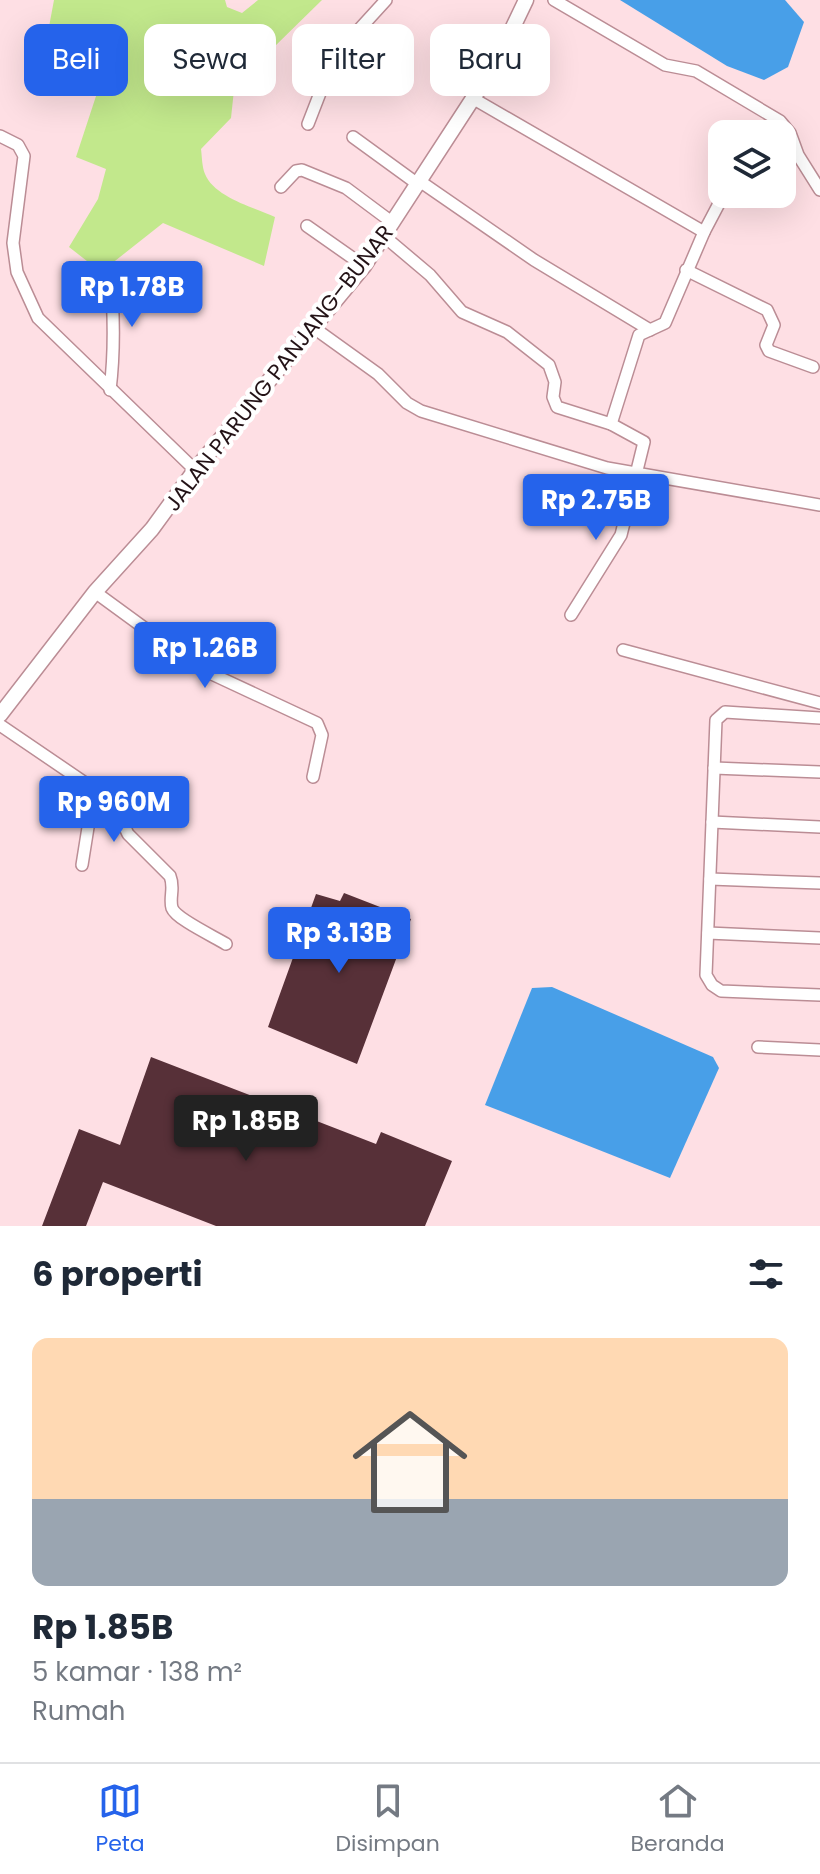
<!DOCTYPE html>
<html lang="id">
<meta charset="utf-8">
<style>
body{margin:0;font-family:Poppins,sans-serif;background:#f2f2f3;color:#1f2937;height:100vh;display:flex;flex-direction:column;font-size:30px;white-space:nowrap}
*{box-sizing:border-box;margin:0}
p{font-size:26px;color:#747a83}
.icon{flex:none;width:44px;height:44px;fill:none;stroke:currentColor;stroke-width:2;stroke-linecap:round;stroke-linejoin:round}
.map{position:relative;height:1226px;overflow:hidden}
.sheet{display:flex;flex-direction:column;background:#fff;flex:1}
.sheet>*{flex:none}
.banner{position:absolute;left:24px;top:24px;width:772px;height:72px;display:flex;gap:16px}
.tools{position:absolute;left:708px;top:120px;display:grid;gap:16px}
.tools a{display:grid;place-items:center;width:88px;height:88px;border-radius:16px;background:#fff;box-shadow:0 8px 32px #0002;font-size:40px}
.price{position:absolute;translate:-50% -68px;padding:0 18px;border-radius:8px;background:#2563eb;color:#fff;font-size:26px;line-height:52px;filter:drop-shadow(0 2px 4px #0008)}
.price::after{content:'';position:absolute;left:50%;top:48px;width:24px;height:18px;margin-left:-12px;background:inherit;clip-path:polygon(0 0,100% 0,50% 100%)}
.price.selected{background:#222;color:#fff}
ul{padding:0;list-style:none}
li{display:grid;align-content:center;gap:16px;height:424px;padding:0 32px}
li+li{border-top:2px solid #e0e1e3}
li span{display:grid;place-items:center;height:248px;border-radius:16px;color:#555}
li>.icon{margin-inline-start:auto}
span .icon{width:144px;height:144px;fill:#fffc;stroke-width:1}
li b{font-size:34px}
h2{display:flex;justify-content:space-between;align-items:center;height:96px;padding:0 32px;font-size:34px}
.pill{padding:0 28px;border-radius:16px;background:#fff;box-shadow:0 8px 32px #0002;font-size:28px;line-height:72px}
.pill.selected{background:#2563eb;color:#fff}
.menu{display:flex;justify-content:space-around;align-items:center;height:112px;border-top:2px solid #e0e1e3;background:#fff;font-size:22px;color:#747a83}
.menu a{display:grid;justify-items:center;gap:4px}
.menu .selected{color:#2563eb}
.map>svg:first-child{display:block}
</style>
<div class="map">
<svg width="820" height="1226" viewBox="0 0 820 1226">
<rect width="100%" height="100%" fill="#fedfe4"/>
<path fill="#c2e88c" d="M 54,0 L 225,0 L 227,7 L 242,13 L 258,0 L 322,0 L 272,49 L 236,71 L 231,118 L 201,149 C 202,157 202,167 205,174 C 214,197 255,208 275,217 L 264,266 L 163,223 L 101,272 L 69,247 L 98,199 L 106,169 L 76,157 L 98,90 L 77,78 L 78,69 L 43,59 Z"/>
<g fill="#489fe8">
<path d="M 620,0 L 785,0 L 804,22 L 788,67 L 764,80 L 727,66 Z"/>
<path d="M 552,987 L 713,1057 L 719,1068 L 670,1178 L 485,1105 L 532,988 Z"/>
</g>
<g fill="#573038">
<path d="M 344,893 L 411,919 L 357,1064 L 268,1027 L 316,894 L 340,901 Z"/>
<path d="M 151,1057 L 376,1144 L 381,1132 L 452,1161 L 425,1226 L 216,1226 L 103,1182 L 86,1226 L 42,1226 L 79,1129 L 120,1145 Z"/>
</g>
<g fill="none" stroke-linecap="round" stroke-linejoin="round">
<defs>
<g id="minor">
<path d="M 554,0 L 665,65 L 696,71 L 780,121 L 790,133 L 798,155 L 820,190"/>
<path d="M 474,99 L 704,232 L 724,194"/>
<path d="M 308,124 L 334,57 L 386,0"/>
<path d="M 0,136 L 18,145 L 24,156 L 13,243 L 17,272 L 38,318 L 195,470"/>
<path d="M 353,137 L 419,185"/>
<path d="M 421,182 L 534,260 L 650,330"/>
<path d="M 281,187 L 296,171 L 302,170 L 346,188 L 393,223"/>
<path d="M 307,226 L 364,266"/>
<path d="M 385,237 L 430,275 L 462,312 L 507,332 L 549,365 L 555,382 L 553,397 L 557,407 L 611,424 L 644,442 L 621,535 L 571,615"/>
<path d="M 110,269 C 114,310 115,349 110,390"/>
<path d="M 686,270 L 767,310 L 774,325 L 766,345 L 769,351 L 813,367"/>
<path d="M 314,328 L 378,374 L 407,403 L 421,411 L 607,468 L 820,505"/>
<path d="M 611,424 L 639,335 L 665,323 L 704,232"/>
<path d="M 95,592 L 199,668 L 317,723 L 322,735 L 313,777"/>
<path d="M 623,650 L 820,703"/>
<path d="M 820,718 L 725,712 L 716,720 L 706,975 L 712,985 L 721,991 L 820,995"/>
<path d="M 0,725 L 113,802 L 128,834 L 170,876 C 175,888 169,897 172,908 C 176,919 215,937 226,944"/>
<path d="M 714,768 L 820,772"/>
<path d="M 712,822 L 820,827"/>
<path d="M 82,865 L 94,790"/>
<path d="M 710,879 L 820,883"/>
<path d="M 708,933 L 820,938"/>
<path d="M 758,1047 L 820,1050"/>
</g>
<path id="major" d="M 0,715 L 95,592 L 152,529 L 195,470 L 364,266 L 496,63 L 526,0"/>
</defs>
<use href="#minor" stroke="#bb8d95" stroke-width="14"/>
<use href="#major" stroke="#bb8d95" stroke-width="17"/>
<use href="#minor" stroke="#fff" stroke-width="11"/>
<use href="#major" stroke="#fff" stroke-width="14"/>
</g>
<g text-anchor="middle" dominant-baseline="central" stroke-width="8" stroke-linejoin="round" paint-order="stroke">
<g font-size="22" fill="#231216" stroke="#fff">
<text transform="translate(279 368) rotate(-52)">JALAN PARUNG PANJANG–BUNAR</text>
</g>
</g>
</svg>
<div class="tools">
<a><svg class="icon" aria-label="layers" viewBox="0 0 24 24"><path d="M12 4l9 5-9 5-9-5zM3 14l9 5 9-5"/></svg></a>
</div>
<b class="price" style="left:132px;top:329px">Rp 1.78B</b>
<b class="price" style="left:596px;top:542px">Rp 2.75B</b>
<b class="price" style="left:205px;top:690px">Rp 1.26B</b>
<b class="price" style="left:114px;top:844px">Rp 960M</b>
<b class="price" style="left:339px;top:975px">Rp 3.13B</b>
<b class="price selected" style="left:246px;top:1163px">Rp 1.85B</b>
<div class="banner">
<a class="pill selected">Beli</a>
<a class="pill">Sewa</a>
<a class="pill">Filter</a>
<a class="pill">Baru</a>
</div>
</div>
<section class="sheet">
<h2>6 properti<svg class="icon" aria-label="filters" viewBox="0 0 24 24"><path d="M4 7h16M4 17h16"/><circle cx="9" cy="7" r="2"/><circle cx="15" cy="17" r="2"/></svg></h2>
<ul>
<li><span style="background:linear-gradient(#ffd9b3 65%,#9aa5b1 0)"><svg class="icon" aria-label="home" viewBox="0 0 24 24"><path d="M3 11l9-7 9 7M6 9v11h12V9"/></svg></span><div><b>Rp 1.85B</b><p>5 kamar · 138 m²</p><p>Rumah</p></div></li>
</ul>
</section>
<nav class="menu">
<a class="selected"><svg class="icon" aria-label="map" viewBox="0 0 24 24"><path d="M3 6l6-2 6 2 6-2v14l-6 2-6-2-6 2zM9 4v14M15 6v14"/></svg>Peta</a>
<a><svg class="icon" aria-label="saved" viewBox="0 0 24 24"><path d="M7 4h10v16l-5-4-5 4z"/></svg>Disimpan</a>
<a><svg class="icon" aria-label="home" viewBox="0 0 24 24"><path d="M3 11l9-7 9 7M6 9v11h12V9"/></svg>Beranda</a>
</nav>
